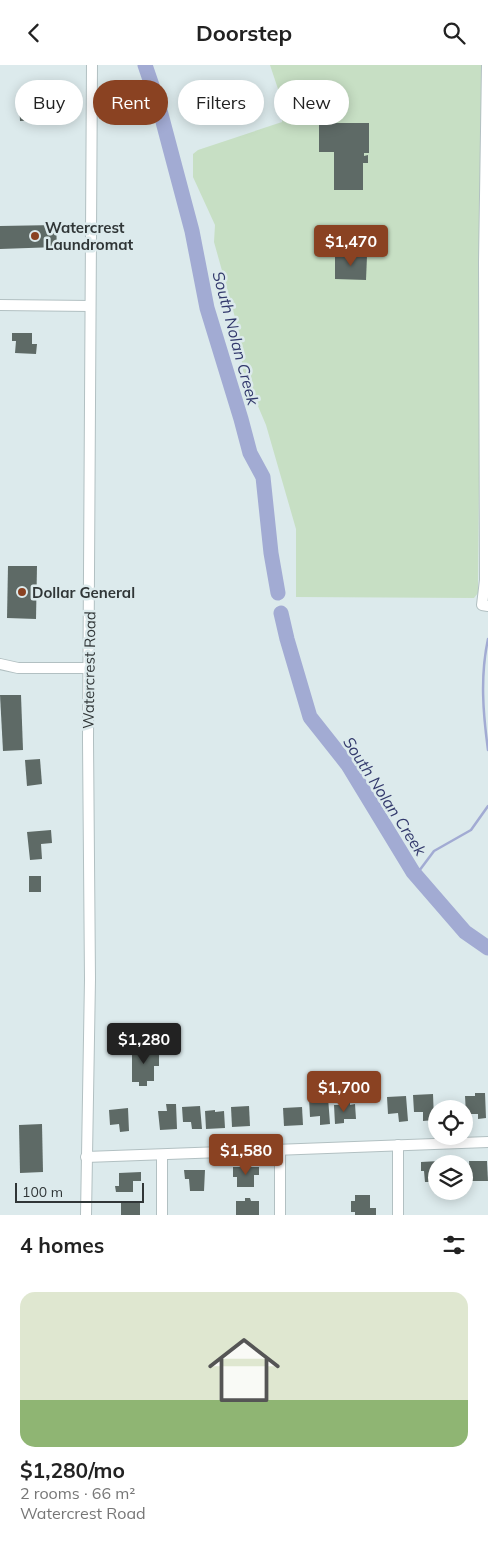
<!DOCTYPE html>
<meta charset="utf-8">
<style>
body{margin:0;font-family:Mulish,sans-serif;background:#f6f6f6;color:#222;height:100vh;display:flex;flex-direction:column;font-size:19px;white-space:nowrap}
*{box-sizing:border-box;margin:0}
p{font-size:16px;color:#767676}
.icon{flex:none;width:28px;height:28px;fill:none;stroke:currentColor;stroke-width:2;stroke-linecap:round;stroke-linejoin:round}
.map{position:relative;height:1150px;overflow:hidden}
.panel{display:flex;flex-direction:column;background:#fff;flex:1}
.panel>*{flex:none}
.top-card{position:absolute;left:15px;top:15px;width:459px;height:45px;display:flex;gap:10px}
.buttons{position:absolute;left:428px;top:1035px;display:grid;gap:10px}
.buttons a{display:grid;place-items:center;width:45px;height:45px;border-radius:50%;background:#fff;box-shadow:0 2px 12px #0003;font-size:25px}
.scale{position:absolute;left:15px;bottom:12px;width:129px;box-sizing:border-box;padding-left:5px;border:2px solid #303637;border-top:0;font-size:14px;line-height:18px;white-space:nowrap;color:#303637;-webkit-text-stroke:4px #dceaec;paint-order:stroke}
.price{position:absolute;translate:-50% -42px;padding:0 11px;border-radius:5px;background:#8a4222;color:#fff;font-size:16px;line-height:32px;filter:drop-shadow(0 1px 2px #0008)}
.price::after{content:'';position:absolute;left:50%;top:30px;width:15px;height:11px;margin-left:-8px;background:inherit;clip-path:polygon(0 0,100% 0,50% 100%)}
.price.on{background:#222;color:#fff}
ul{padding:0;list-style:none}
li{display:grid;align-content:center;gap:10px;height:265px;padding:0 20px}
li+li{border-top:1px solid #e0e0e0}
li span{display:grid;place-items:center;height:155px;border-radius:15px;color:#555}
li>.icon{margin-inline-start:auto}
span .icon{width:90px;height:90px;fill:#fffc;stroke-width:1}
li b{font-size:21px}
h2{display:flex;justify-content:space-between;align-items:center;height:60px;padding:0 20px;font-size:21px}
.chip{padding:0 18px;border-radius:22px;background:#fff;box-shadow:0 2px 12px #0003;font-size:18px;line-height:45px}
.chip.on{background:#8a4222;color:#fff}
header{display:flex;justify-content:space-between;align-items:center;height:65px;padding:0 20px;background:#fff;font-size:22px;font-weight:700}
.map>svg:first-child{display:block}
</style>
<header><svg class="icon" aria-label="back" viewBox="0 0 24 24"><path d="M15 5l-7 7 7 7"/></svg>Doorstep<svg class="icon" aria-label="search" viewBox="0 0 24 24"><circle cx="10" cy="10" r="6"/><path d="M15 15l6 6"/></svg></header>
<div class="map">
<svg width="488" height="1150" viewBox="0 0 488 1150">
<rect width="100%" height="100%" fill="#dceaec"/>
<path fill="#c7dfc4" d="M 270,0 L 483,0 L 478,518 L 478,528 L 474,533 L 296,532 L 296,464 L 266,360 L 243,306 L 238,263 L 214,177 L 215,160 L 193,112 L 193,89 L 198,85 L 282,57 L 283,39 Z"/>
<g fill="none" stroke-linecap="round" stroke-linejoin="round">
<g stroke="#a2abd3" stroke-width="2.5">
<path d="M 488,574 C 480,611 483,648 488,685"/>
<path d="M 416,810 L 434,786 L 471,765 L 488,741"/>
</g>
<g stroke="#a2abd3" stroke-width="15">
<path d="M 145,0 L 158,38 L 192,166 L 207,243 L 241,354 L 250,388 L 263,412 L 271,488 L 278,528"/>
<path d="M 281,548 L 287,574 L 310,652 L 348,700 L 413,807 L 465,867 L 488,883"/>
</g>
</g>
<g fill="#5e6a66">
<path d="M 39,33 L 39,35 L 47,34 L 48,55 L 20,56 L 19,34 Z"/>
<path d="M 319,58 L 369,58 L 369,88 L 364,88 L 364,91 L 368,90 L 368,98 L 363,98 L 363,125 L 334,125 L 334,87 L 319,87 Z"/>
<path d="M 56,160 L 57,182 L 0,184 L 0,161 Z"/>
<path d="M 335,190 L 367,191 L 366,215 L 335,214 Z"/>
<path d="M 12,268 L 32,268 L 32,279 L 37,279 L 36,289 L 15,288 L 16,276 L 12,276 Z"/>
<path d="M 8,501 L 37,501 L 36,554 L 7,553 Z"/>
<path d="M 0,630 L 21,630 L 23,685 L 3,686 Z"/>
<path d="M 40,694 L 42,719 L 27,721 L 25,695 Z"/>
<path d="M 51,765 L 52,778 L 41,779 L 42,794 L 30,795 L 27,767 Z"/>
<rect x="29" y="811" width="12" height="16"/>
<path d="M 132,984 L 159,984 L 159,1001 L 154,1001 L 154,1016 L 147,1016 L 147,1021 L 139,1021 L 139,1017 L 132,1017 Z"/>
<path d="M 475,1028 L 485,1028 L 486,1053 L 478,1054 L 478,1049 L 466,1049 L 465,1031 L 475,1031 Z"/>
<path d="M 433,1029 L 434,1055 L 423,1056 L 423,1047 L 414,1047 L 413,1030 Z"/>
<path d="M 406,1031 L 408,1056 L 399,1057 L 398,1048 L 388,1049 L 387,1032 Z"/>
<path d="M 328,1032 L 330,1059 L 320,1060 L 320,1051 L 310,1052 L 309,1033 Z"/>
<path d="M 345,1036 L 350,1036 L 350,1040 L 355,1039 L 356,1054 L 344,1054 L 344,1058 L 335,1059 L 334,1040 L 346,1040 Z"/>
<path d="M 166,1039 L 176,1039 L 177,1064 L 160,1065 L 158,1046 L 167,1046 Z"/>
<path d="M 200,1041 L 202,1064 L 192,1064 L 191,1057 L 183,1057 L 182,1042 Z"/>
<path d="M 249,1041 L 250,1061 L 232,1062 L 231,1042 Z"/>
<path d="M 302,1042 L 303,1060 L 284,1061 L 283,1043 Z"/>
<path d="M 128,1043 L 129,1066 L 120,1067 L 119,1059 L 110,1060 L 109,1045 Z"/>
<path d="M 215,1045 L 215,1047 L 224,1046 L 225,1063 L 206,1064 L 205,1046 Z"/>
<path d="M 42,1059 L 43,1107 L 20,1108 L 19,1060 Z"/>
<path d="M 439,1096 L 439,1099 L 436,1099 L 436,1117 L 425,1117 L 424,1106 L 421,1106 L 421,1097 Z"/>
<path d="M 469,1096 L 487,1096 L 488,1116 L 470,1116 Z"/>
<path d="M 233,1102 L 259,1102 L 259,1110 L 254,1110 L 254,1122 L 237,1122 L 237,1112 L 233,1112 Z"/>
<path d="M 184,1105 L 205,1105 L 204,1126 L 190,1126 L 189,1114 L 185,1114 Z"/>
<path d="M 141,1107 L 141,1116 L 133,1116 L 133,1127 L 116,1127 L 115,1121 L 119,1121 L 119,1108 Z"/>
<path d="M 355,1130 L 370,1130 L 370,1143 L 376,1143 L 376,1150 L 355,1150 L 355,1147 L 351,1147 L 351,1136 L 355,1136 Z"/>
<path d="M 245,1133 L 250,1133 L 251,1136 L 259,1136 L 259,1150 L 236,1150 L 236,1136 L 245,1136 Z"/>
<path d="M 140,1137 L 140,1150 L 121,1150 L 121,1138 Z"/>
</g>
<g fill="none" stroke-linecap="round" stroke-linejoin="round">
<defs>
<g id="minor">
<path d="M 487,0 L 484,197 L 485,515 L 482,540 L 488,541"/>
<path d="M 0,240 L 90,241"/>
<path d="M 0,599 L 18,603 L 89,603"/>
<path d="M 398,1080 L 398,1150"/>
<path d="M 86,1092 L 488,1077"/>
<path d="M 86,1150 L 90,914 L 88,676 L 92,0"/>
<path d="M 162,1150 L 162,1090"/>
<path d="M 280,1150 L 280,1084"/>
</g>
</defs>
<use href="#minor" stroke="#b2c0c2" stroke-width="12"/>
<use href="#minor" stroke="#fff" stroke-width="10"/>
</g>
<g fill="#8a4222" stroke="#dceaec" stroke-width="2">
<circle cx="35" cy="171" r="5"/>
<circle cx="22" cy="527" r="5"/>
</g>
<g text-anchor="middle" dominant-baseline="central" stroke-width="5" stroke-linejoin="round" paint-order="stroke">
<g font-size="15" font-weight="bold" fill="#303637" stroke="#dceaec" text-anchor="start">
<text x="45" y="162">Watercrest<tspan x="45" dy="17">Laundromat</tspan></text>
<text x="32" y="527">Dollar General</text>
</g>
<g font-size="15" fill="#303637" stroke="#dceaec">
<text transform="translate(89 605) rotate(-89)">Watercrest Road</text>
</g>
<g font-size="16" font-style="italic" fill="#32396c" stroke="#dceaec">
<text transform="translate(236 273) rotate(75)">South Nolan Creek</text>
<text transform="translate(385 731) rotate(57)">South Nolan Creek</text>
</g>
</g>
</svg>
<div class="buttons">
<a><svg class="icon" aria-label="locate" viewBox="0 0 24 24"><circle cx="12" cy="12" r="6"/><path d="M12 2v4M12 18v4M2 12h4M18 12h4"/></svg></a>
<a><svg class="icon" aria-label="layers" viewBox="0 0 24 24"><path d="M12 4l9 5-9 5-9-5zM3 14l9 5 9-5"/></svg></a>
</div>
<div class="scale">100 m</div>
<b class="price" style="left:351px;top:202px">$1,470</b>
<b class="price on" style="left:144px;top:1000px">$1,280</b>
<b class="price" style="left:344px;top:1048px">$1,700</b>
<b class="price" style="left:246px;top:1111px">$1,580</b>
<div class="top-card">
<a class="chip">Buy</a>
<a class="chip on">Rent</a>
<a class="chip">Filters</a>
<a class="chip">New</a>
</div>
</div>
<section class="panel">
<h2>4 homes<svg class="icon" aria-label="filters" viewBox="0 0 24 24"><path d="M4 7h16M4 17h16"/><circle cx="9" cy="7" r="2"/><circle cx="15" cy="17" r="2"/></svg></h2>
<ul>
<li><span style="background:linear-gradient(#dfe7d0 70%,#8fb573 0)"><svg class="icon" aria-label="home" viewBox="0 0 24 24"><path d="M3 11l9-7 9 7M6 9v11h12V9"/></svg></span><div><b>$1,280/mo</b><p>2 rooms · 66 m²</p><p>Watercrest Road</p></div></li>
</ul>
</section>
